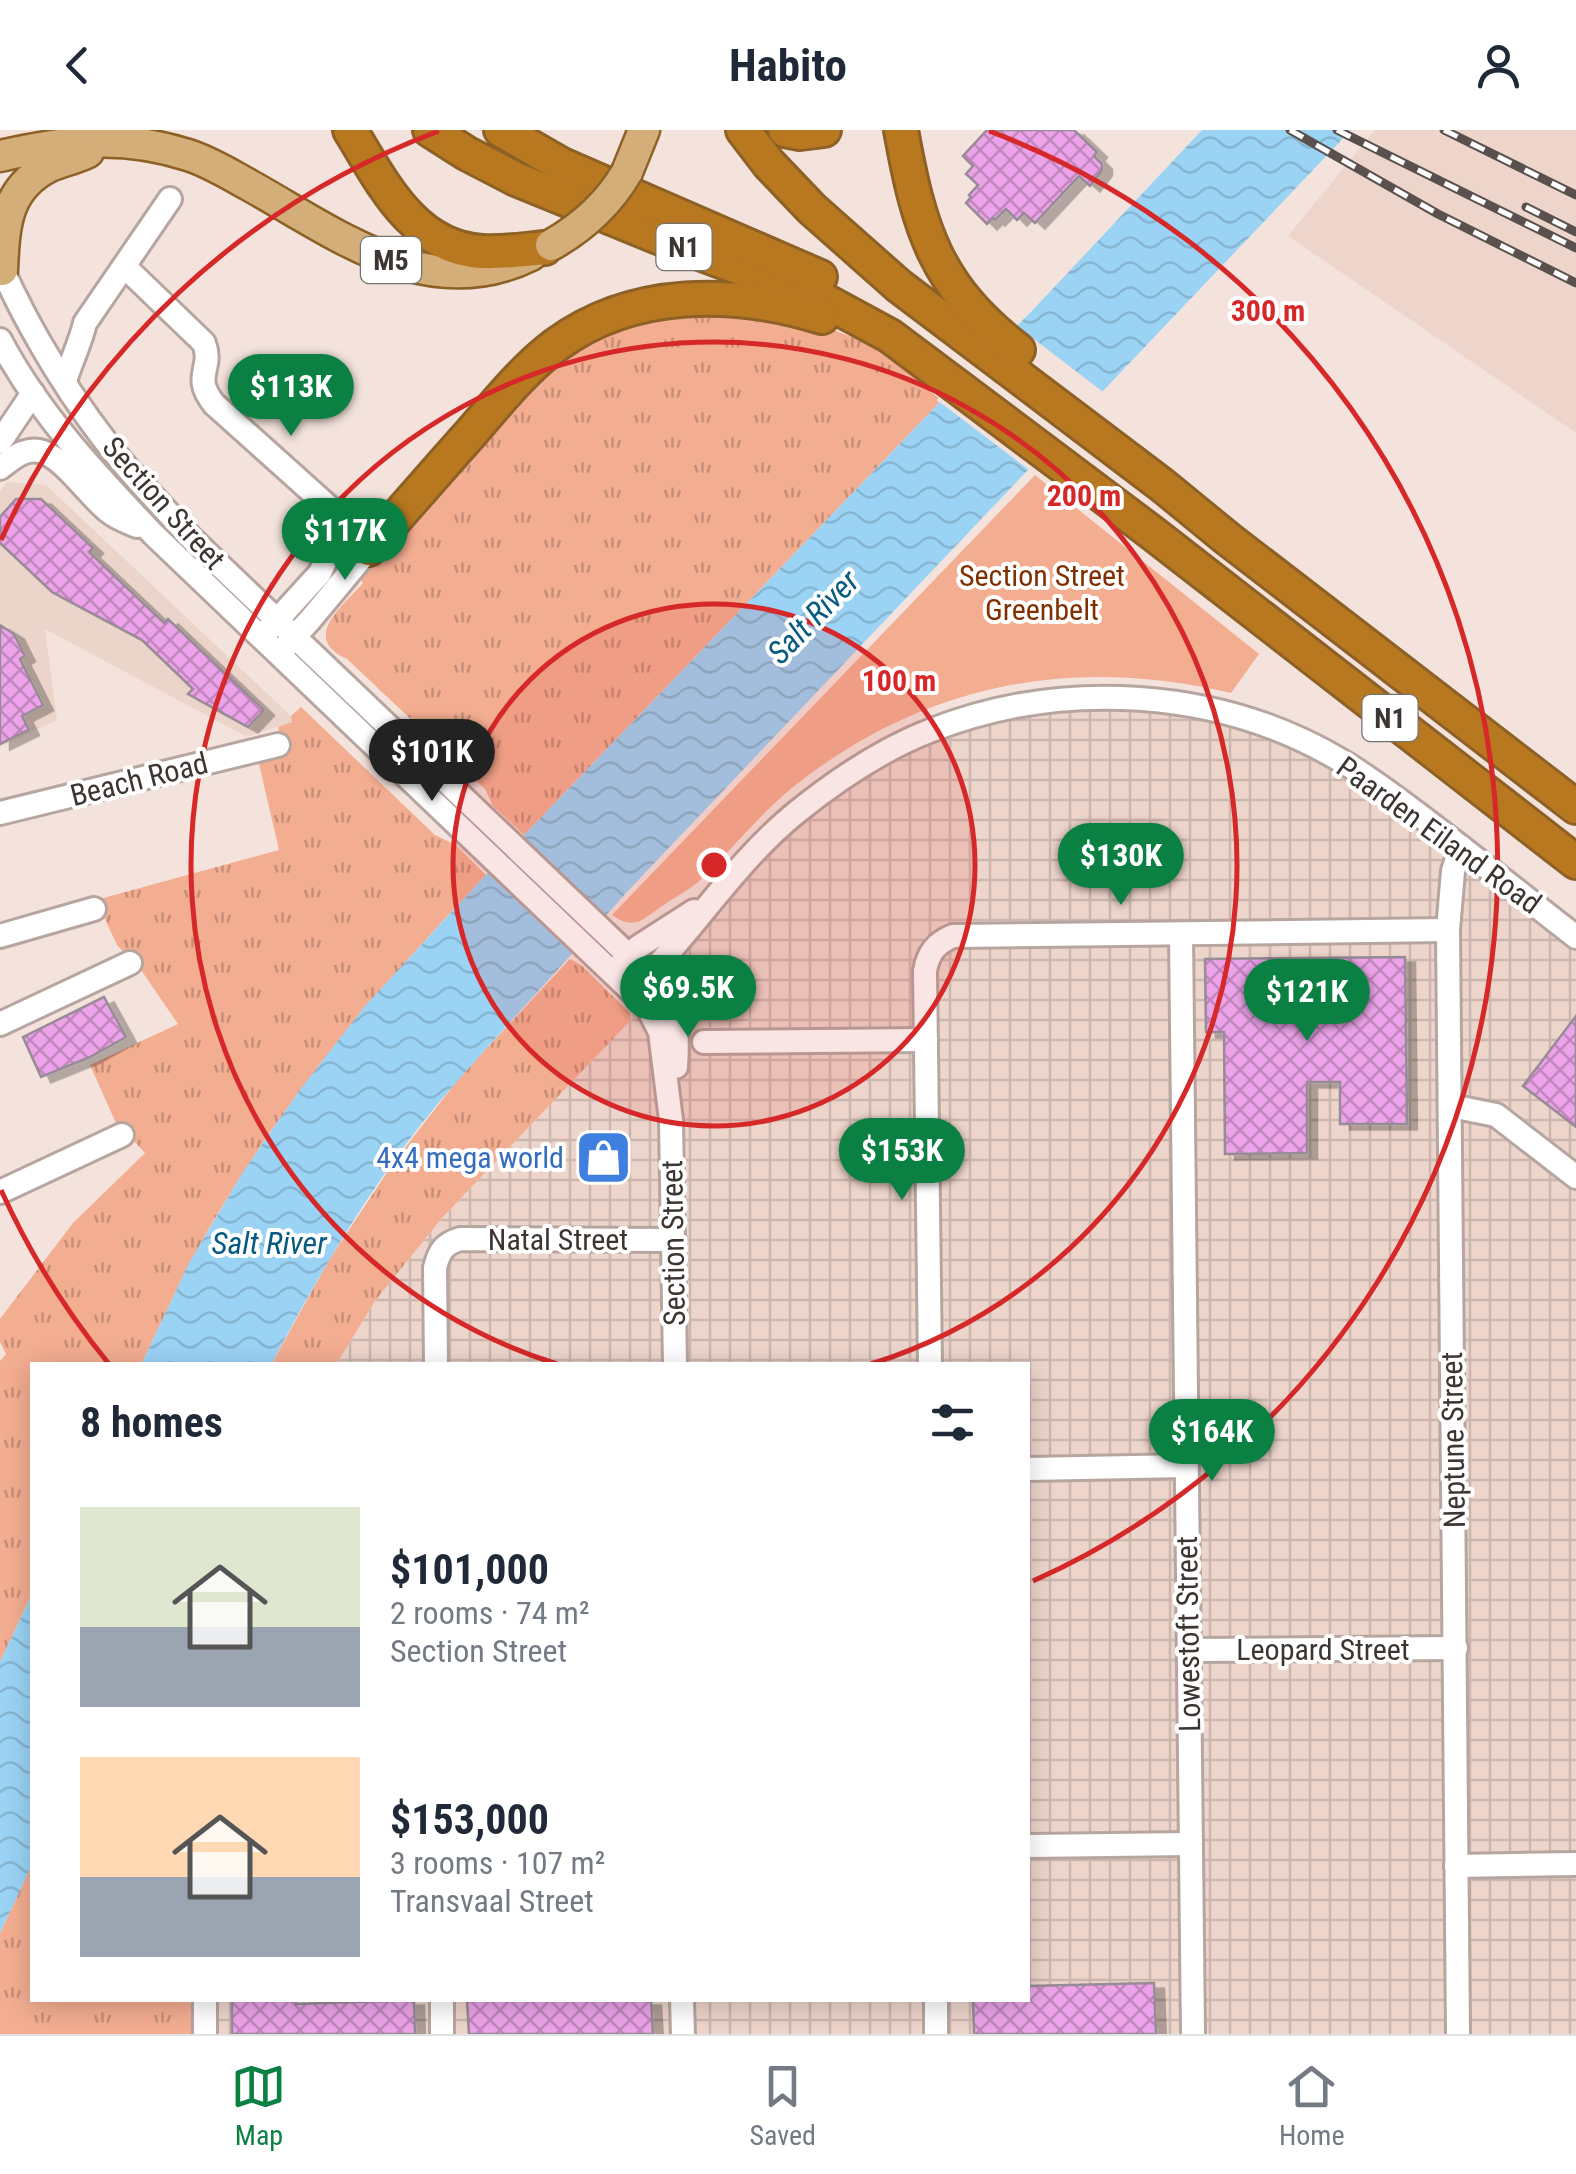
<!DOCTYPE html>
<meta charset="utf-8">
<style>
body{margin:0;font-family:"Roboto Condensed",sans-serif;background:#f6f6f7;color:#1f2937;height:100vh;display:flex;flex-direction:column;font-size:38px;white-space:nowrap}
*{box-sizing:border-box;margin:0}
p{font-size:32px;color:#747a83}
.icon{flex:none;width:55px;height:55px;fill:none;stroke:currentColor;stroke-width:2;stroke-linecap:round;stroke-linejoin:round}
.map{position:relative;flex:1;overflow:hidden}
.sheet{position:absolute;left:30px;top:1232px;width:1000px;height:640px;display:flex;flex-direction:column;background:#fff;border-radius:0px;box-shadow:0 5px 25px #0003}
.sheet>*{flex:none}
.price{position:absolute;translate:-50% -85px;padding:0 22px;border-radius:35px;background:#0b8043;color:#fff;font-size:32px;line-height:65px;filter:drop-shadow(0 2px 5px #0008)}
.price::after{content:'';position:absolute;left:50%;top:60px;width:30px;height:22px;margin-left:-15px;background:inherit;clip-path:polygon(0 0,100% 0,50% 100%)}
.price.active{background:#222;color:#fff}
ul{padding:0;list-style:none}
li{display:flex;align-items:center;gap:30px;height:250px;padding:0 50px}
li span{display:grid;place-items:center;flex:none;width:280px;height:200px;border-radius:0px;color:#555}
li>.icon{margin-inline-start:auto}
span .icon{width:120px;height:120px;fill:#fffc;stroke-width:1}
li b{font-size:42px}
h2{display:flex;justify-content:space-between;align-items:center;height:120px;padding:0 50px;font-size:42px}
header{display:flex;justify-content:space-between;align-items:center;height:130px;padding:0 50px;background:#fff;font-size:45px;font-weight:700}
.tab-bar{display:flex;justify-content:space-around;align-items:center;height:140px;border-top:2px solid #e0e1e3;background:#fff;font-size:28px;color:#747a83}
.tab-bar a{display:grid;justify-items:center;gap:5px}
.tab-bar .active{color:#0b8043}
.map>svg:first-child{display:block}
</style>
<header><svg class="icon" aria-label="back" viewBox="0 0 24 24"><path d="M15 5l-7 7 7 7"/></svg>Habito<svg class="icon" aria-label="person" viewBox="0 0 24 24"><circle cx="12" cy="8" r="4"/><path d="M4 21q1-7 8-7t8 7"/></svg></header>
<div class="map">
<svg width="1576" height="1904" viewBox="0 0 1576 1904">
<defs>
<pattern id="industrial-grid" width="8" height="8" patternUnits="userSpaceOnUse" patternTransform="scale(2.5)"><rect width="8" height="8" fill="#edd5cb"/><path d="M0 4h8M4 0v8" fill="none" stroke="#ccb7af"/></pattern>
<pattern id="grass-tufts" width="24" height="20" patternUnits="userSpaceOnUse" patternTransform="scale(2.5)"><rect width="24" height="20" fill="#f3ad91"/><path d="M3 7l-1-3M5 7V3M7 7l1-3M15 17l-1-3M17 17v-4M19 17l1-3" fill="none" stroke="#c68e77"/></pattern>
<pattern id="water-waves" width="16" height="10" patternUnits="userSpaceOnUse" patternTransform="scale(2.5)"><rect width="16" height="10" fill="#9bd3f5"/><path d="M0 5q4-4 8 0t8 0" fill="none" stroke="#86b6d2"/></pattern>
<pattern id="building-cross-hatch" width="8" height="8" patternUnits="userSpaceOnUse" patternTransform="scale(2.5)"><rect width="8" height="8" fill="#eca3e9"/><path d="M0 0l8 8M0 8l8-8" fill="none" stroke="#c086bd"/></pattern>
<filter id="shadow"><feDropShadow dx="10" dy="5.5" stdDeviation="0" flood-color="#0004"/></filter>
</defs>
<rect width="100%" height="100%" fill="#f4e3dc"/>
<path fill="#ebd5ca" d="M 7,352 L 46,355 L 291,586 L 292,592 L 247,607 L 45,499 L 57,590 L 0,617 L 0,361 Z"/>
<path fill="url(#industrial-grid)" d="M 1126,569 L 1290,606 L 1576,804 L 1576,1904 L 206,1904 L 206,1870 L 1028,1870 L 1028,1235 L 336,1235 L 375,1171 L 442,1088 L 631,890 L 648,831 L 802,678 L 955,593 Z"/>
<path fill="#edd5cb" d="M 1375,0 L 1576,0 L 1576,303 L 1288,106 Z"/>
<g fill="url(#grass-tufts)">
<path d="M 690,177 L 811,191 L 859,210 L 882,222 L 904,235 L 925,252 L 923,256 L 939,268 L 937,270 L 939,273 L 524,705 L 492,675 L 486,660 L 347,529 C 300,508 343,476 363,453 L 358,447 L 525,258 L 596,204 Z"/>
<path d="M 301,577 L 435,705 L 456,715 L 486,745 C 385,851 292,958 217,1085 C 188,1133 165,1184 141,1235 L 32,1235 L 32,1464 L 0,1532 L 0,1231 L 6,1224 L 0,1212 L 0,1189 L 73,1093 L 145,1023 L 132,1009 L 124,1011 L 90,935 L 178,894 L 141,840 L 117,815 L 96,770 L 279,720 L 259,634 L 284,624 L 278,597 L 292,592 L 291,586 Z"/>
<path d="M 570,829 L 581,835 L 630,883 L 631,890 L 442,1088 L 375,1171 L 336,1235 L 271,1235 L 329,1130 L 394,1032 L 460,947 Z"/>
<path d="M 32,1735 L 32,1870 L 196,1870 L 196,1904 L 0,1904 L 0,1803 Z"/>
</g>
<path fill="#f3ad91" d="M 1035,345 L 1259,524 L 1231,563 C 1076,527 935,551 806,647 C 762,679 735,718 697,753 C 687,761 675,767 665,774 C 657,779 648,787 640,791 C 628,795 621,791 612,785 Z"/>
<g fill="url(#water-waves)">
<path d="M 1202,0 L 1351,0 L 625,764 C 571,826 515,886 461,947 C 384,1032 324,1134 271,1235 L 141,1235 L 189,1133 L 243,1042 L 299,961 L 365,876 L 480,751 L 939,273 L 1029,184 Z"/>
<path d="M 32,1464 L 32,1735 L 0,1803 L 0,1532 Z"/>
</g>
<path fill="#f4e3dc" d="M 1013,193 L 1107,265 L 1033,343 L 937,270 Z"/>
<g fill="url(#building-cross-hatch)" stroke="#978b96" stroke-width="2.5" filter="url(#shadow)">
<path d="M 987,0 L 1074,0 L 1097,22 L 1094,26 L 1102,34 L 1102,40 L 1090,56 L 1079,46 L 1035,93 L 1024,83 L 1017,90 L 1006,79 L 995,90 L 993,88 L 987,94 L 966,73 L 971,67 L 969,65 L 978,55 L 966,44 L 973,36 L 963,26 Z"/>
<path d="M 16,369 L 41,369 L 93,418 L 89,422 L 164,493 L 168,489 L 264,580 L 248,597 L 188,564 L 193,559 L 142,510 L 52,462 L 0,413 L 0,387 Z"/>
<path d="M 0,495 L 14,504 L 25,526 L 20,529 L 43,575 L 22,586 L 29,600 L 0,614 Z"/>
<path d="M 1405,827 L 1407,994 L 1340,994 L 1340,952 L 1307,952 L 1307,1023 L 1225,1024 L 1224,902 L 1206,902 L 1205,829 Z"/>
<path d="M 104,867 L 126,907 L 90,927 L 41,947 L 23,907 Z"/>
<path d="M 1576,886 L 1576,997 L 1523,956 Z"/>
<path d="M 1154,1853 L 1156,1904 L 974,1904 L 973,1870 L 1028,1870 L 1028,1856 Z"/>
<path d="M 232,1870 L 296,1870 L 296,1874 L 414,1870 L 415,1904 L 232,1904 Z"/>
<path d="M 467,1870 L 651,1870 L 653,1904 L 469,1904 Z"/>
</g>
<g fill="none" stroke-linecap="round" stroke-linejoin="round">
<defs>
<g id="minor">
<path d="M 0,134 C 29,201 76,277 123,333 C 145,359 169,383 191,408 L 649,845 C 676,879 679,895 676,937"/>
<path d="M 125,137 L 204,213 C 214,240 191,245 214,274 L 331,379 L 369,419 L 310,490 L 286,516"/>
<path d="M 0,210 C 39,284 96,344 153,404 L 647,876 L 660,902 L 671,990 L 675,1235"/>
<path d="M 65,251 C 71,231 80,214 85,193 L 170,69"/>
<path d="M 0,312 L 33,263"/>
<path d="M 0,338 C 13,328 26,316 43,322 C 64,329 90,367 108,381 C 116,388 127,392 137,396"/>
<path d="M 269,499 L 320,443 L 329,423 L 331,379"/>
<path d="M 0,683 L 278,615"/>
<path d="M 1181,804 L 1193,1904"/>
<path d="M 0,806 L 94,779"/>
<path d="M 619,836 L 638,817 L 694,781"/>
<path d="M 639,855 C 694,800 735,732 797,682 C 838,649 882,619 932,600 C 1063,549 1218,558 1340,630 C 1371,648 1399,670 1427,691 C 1477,729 1526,768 1576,807"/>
<path d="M 0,894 L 130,833"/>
<path d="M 704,912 L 926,910"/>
<path d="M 1451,976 L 1496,985 L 1576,1047"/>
<path d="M 0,1062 L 122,1005"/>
<path d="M 436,1235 L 435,1138 C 439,1121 444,1114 460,1109 L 674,1110"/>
<path d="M 930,1235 L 925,841 C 928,823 936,813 953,806 L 1448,800"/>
<path d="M 1028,1339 L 1186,1336"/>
<path d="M 1189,1520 L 1456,1518"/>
<path d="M 1028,1716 L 1190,1714"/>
<path d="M 1456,1736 L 1576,1734"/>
<path d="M 205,1870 L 205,1904"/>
<path d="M 442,1870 L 442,1904"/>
<path d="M 682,1870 L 683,1904"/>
<path d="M 936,1870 L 936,1904"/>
<path d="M 1458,1904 L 1448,800 L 1453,741 L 1461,717"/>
</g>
<g id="major">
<path d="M 0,26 C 68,11 119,3 188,25 C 210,32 229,44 249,55 C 337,104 428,176 531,125"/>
<path d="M 627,42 L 644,0"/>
<path d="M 2,140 C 4,97 5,58 50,36 C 62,31 76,28 88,22"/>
</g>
<g id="highway">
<path d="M 350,0 C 382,52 413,118 482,122 C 503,123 524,120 545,118"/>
<path d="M 430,0 L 466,23 L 516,49 L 678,115 L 818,167 L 890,206 L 1151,402 L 1576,732"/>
<path d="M 501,0 L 562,35 L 820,147"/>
<path d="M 743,0 L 769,34 L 812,79 L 899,156 L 1162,355 L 1228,409 L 1576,677"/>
<path d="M 785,0 L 800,3 L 824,0"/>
<path d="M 901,0 C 919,99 935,156 1018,220"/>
<path d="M 369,419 C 403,380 437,341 471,303 C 498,272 523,240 556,215 C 633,158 735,160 822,187"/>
</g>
</defs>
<use href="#minor" stroke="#b6a69f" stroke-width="28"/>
<use href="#major" stroke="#8d6126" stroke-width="35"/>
<use href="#highway" stroke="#8d6126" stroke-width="38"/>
<use href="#minor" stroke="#fff" stroke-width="22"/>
<use href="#major" stroke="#d4ae79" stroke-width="30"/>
<use href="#highway" stroke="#b87820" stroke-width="32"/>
<defs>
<g id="rail">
<path d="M 1290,0 L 1438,84 L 1576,153"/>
<path d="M 1337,0 L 1576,118"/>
<path d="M 1444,0 L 1576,65"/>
<path d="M 1526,77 L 1576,102"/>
</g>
</defs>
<use href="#rail" stroke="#5a514e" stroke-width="9"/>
<use href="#rail" stroke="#fff" stroke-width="5" stroke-dasharray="15" stroke-linecap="butt"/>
<defs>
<path id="major-bridge" d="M 551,115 C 583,97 609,73 627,42"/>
</defs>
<use href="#major-bridge" stroke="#8d6126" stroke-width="35" stroke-linecap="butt"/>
<use href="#major-bridge" stroke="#d4ae79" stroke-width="30"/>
</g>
<circle cx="714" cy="735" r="261" fill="#d62828" fill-opacity=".12"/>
<g fill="none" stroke="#d62828" stroke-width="5">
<circle cx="714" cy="735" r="261"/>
<path d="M557 1234A523 523 0 1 1 871 1234"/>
<path d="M109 1234A784 784 0 0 1 1 1060M1 410A784 784 0 0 1 439 1M989 1A784 784 0 0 1 1033 1451"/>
</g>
<defs>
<symbol id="shop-square" viewBox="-11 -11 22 22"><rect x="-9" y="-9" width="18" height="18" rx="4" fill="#3f7fe0" stroke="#fff"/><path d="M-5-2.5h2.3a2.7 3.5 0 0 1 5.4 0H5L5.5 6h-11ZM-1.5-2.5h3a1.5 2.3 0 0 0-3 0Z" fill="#fff"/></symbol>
</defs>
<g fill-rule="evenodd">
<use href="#shop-square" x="572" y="996" width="63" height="63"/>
</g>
<g text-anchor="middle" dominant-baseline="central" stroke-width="8" stroke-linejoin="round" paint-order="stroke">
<g fill="#fff" stroke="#767270" stroke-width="2.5">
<rect x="656.5" y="94" width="55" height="46" rx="8"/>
<rect x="361" y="107" width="60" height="46" rx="8"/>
<rect x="1362.5" y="565" width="55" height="46" rx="8"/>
</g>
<g font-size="28" font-weight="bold" fill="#3c3532">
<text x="684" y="117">N1</text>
<text x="391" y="130">M5</text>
<text x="1390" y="588">N1</text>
</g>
<g font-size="30" fill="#3c3532" stroke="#fff">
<text transform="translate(164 373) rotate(48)">Section Street</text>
<text transform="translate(139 649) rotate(-14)">Beach Road</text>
<text transform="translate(1439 705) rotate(36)">Paarden Eiland Road</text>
<text x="558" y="1109">Natal Street</text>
<text transform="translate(673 1113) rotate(-91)">Section Street</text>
<text transform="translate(1453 1310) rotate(-91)">Neptune Street</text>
<text transform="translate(1188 1504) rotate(-91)">Lowestoft Street</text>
<text x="1323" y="1519">Leopard Street</text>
</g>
<g font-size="30" fill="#802f00" stroke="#fff">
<text x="1042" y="445">Section Street<tspan x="1042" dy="34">Greenbelt</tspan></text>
</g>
<g font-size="30" fill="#366cbe" stroke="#fff" text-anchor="end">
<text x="564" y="1027">4x4 mega world</text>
</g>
<g font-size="32" font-style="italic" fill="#075b80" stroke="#fff">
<text transform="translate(813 487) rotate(-46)">Salt River</text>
<text x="269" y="1113">Salt River</text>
</g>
</g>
<circle cx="714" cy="735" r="15" fill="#d62828" stroke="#fff" stroke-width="5"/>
<g font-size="30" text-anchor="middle" font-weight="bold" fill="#d62828" stroke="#fff" stroke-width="8" stroke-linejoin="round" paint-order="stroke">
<text x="1268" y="191">300 m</text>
<text x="1084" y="376">200 m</text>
<text x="899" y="561">100 m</text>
</g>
</svg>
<b class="price" style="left:291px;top:309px">$113K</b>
<b class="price" style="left:345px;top:453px">$117K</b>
<b class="price active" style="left:432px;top:674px">$101K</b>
<b class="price" style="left:1121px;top:778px">$130K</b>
<b class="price" style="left:688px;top:910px">$69.5K</b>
<b class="price" style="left:1307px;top:914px">$121K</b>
<b class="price" style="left:902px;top:1073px">$153K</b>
<b class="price" style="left:1212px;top:1354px">$164K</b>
<section class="sheet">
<h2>8 homes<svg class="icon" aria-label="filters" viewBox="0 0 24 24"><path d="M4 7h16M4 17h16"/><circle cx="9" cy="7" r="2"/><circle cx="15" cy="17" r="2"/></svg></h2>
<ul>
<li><span style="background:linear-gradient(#dfe7d0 60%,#9aa5b1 0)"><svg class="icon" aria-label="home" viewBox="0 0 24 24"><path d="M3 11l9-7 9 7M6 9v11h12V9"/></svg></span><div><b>$101,000</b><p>2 rooms · 74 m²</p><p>Section Street</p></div></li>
<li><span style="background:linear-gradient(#ffd9b3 60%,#9aa5b1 0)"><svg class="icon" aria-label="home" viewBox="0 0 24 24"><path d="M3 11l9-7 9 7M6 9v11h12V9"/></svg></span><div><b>$153,000</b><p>3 rooms · 107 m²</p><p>Transvaal Street</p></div></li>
</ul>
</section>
</div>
<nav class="tab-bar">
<a class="active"><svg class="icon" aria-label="map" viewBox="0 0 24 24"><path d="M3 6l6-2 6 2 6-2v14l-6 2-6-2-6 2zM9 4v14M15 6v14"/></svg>Map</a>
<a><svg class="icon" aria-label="saved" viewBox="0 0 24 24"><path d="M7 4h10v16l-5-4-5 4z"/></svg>Saved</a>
<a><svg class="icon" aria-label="home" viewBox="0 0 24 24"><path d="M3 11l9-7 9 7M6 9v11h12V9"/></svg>Home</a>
</nav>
